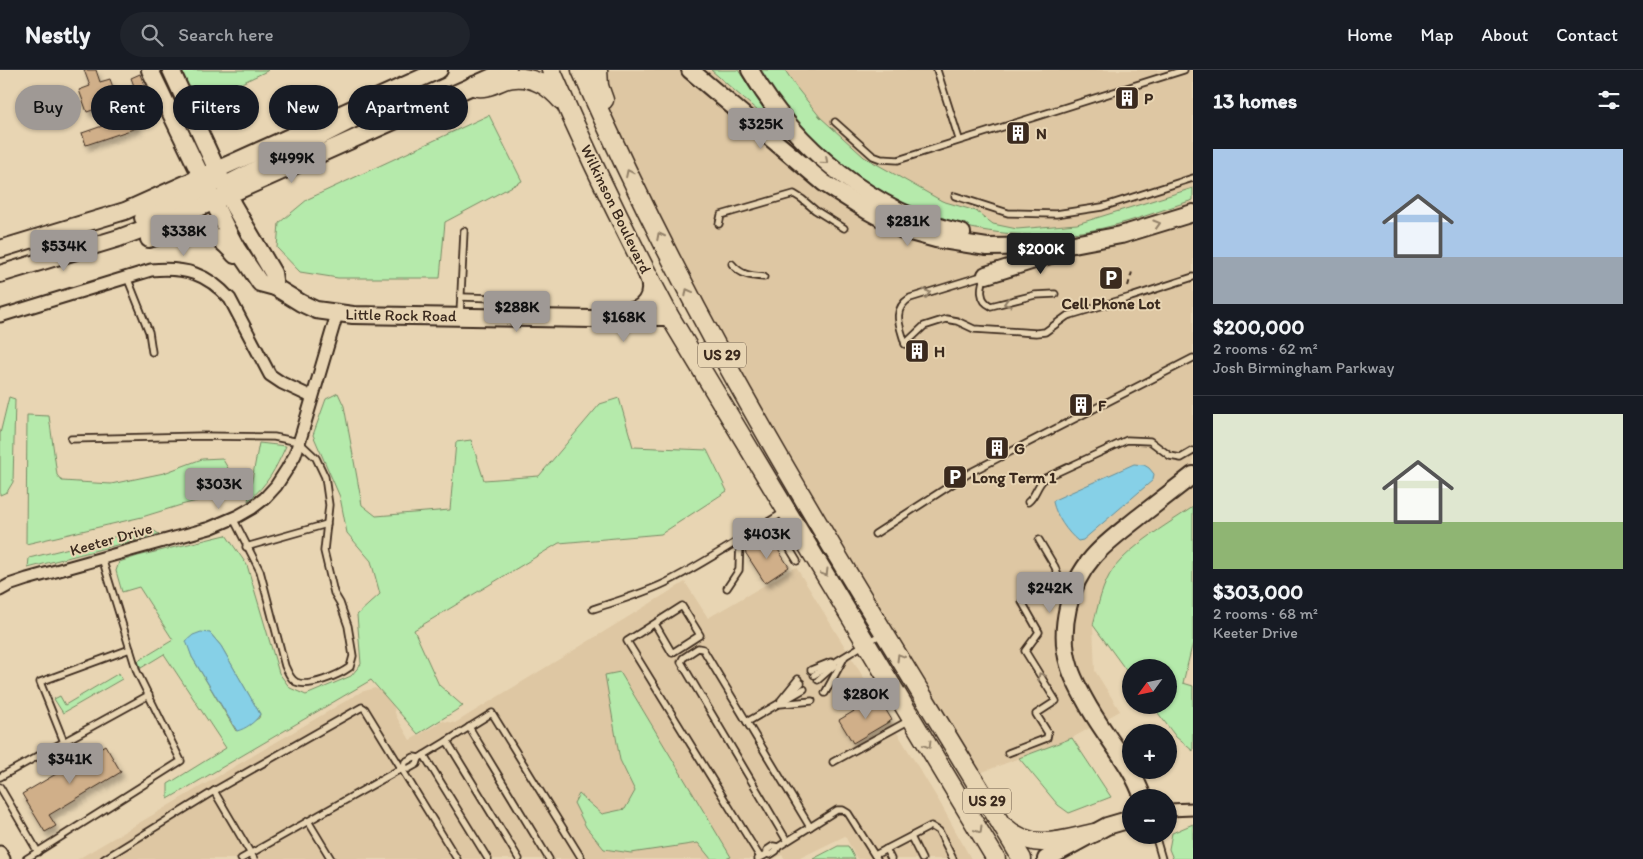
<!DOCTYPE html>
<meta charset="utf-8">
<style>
body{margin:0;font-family:Itim,sans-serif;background:#20242c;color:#f1f3f6;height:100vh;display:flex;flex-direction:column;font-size:19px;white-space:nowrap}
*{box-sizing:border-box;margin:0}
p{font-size:16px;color:#9ea1a6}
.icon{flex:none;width:28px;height:28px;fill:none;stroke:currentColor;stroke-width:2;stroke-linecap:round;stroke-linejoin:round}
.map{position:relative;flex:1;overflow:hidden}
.side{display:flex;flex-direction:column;background:#171b24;width:450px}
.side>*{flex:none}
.guide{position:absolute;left:15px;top:15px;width:475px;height:45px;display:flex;gap:10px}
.needle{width:32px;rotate:237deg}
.fabs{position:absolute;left:1122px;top:589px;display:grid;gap:10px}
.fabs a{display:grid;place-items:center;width:55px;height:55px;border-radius:50%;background:#171b24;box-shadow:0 1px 4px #0004;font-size:25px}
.price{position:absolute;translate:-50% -42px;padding:0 11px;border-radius:5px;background:#9f9995;color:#111;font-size:16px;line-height:32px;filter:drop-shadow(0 1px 2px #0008)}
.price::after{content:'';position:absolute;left:50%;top:30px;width:15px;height:11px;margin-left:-8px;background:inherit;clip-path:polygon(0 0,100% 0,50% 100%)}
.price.selected{background:#222;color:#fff}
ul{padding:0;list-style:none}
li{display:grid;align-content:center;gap:10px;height:265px;padding:0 20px}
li+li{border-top:1px solid #363941}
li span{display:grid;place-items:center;height:155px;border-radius:0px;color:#555}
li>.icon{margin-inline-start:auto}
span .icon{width:90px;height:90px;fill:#fffc;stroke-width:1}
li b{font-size:21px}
h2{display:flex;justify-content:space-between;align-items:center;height:60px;padding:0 20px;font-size:21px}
.pill{padding:0 18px;border-radius:22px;background:#171b24;box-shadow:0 1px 4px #0004;font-size:18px;line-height:45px}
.pill.selected{background:#9f9995;color:#111}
header{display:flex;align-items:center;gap:30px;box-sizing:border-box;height:70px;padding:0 25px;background:#171b24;border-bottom:1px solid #363941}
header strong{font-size:24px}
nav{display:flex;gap:28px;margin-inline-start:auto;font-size:18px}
.search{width:350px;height:45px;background:#20242c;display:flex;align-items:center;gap:12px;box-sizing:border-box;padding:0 18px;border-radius:28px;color:#9ea1a6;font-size:19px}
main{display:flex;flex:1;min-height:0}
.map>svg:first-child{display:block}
</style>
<header>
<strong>Nestly</strong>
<div class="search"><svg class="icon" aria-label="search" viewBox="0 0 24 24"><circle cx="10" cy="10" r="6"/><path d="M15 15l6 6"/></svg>Search here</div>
<nav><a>Home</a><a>Map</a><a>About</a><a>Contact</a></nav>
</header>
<main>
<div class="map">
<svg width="1193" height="789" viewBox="0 0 1193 789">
<defs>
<filter id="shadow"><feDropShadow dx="3" dy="5.5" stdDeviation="2.5" flood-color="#0004"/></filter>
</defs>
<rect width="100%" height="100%" fill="#e8d5b3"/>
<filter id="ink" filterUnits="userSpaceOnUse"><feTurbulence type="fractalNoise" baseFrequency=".02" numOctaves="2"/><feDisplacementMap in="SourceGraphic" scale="10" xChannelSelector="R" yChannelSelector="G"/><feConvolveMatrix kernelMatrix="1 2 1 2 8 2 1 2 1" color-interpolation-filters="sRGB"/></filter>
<g filter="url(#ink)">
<g fill="#dec7a3">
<path d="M 592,0 L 1193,0 L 1193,437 L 1133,480 L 1114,498 L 1102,522 L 1093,555 L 1095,601 L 1120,641 L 1072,668 L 980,703 L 719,273 L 639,115 Z"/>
<path d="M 796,497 L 939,731 L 971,789 L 857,789 L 845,766 L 798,789 L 785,789 L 782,785 L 774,789 L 78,789 L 361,622 L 375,618 L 382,622 L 393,635 L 396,646 L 410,670 L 443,651 L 455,653 L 685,512 L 708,548 Z"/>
</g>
<g fill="#b5eaab" stroke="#788a64" fill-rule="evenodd">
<path d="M 181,0 L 269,0 L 208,29 L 192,24 Z"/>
<path d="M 711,0 L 738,0 L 765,39 L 766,45 L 763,45 L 759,42 Z"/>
<path d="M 758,0 L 785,0 L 796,17 L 820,47 L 864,87 L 942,131 L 976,141 L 993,154 L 1017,159 L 1077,154 L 1193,118 L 1193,130 C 1158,141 1124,155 1088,161 C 979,177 878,142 804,60 C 787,41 772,21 758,0 Z"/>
<path d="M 489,45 L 522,111 L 445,152 L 440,208 L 338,208 L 300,202 L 277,178 L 279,153 L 308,129 Z"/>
<path d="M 338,323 L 344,336 L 362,435 L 376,446 L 450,440 L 456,372 L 471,370 L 484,410 L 539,406 L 600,334 L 619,328 L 633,377 L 707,380 L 727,421 L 661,464 L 559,473 L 414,560 L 439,615 L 463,636 L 418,664 L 371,610 L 168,729 L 168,714 L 226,678 L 164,584 L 141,598 L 138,591 L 173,570 L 139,517 L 122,522 L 116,501 L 119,492 L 138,486 L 226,465 L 247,495 L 279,603 L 290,618 L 306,625 L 351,606 L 361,594 L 357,545 L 380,524 L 371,491 L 347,463 L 340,427 L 313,365 L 326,329 ZM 210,563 L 221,576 L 260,644 L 259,648 L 236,661 L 192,587 L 187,571 Z"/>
<path d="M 9,327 L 15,329 L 13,412 L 7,422 L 0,425 L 0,364 Z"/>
<path d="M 27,345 L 49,346 L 57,405 L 62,411 L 111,414 L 164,403 L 202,389 L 222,388 L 229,400 L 224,424 L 181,435 L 142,447 L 26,474 Z"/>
<path d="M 259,373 L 286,376 C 275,400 268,414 248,431 Z"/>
<path d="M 1193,437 L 1193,572 L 1183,613 L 1193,616 L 1193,681 L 1176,667 L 1152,635 L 1169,635 L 1169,598 L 1131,598 L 1131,607 L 1093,555 C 1098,536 1102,514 1114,498 C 1133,474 1168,454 1193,437 Z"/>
<path d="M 150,458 L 159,464 L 28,498 L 29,488 Z"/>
<path d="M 620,602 L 731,787 L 725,789 L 711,789 L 698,773 L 631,783 L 604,779 L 586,757 L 574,733 L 579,724 L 602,744 L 625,739 L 635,721 L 620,690 L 605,605 Z"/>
<path d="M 119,603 L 122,609 L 63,643 L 54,629 L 60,626 L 65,635 Z"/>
<path d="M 1072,668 L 1111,727 L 1069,743 L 1058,735 L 1019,688 Z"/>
<path d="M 1193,754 L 1193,789 L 1173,789 L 1169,779 L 1172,763 Z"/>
<path d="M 838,776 L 848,776 L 855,789 L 813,789 Z"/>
</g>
<g fill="#86d0e7" stroke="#688e97">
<path d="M 1134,394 L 1144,395 L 1149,398 L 1154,404 L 1153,410 L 1083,470 L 1078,471 C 1067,462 1056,446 1053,432 L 1054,430 Z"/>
<path d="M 201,562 L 210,563 L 221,576 L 260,644 C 256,652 245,659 237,661 L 192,587 L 186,571 L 193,565 Z"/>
</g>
<g fill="#d0af89" stroke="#3b2a1e" filter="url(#shadow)">
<path d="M 84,0 L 96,0 L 100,12 L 110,9 L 118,31 L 87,42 L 79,20 L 90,16 Z"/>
<path d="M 140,4 L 146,20 L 137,24 L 131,8 Z"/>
<path d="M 134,45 L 139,57 L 86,75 L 82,63 Z"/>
<path d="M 770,467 L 789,497 L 765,513 L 745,482 Z"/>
<path d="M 878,627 L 892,650 L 853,673 L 839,650 Z"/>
<path d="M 105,675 L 121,702 L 49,745 L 56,756 L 45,762 L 22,724 Z"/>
</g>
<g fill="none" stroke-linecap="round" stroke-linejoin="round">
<defs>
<g id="lane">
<path d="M 937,0 L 959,69"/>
<path d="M 835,52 L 873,86 L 881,89 L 898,90 L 1184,0"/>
<path d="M 955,126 L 1008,143 L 1056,144 L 1102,137 L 1193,108"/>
<path d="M 719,154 L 721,145 L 794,124 L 802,129 L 815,140 L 844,158"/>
<path d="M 732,194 C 741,205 750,206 764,207"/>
<path d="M 985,206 C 980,217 979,231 991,236 L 1035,225 L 1055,224"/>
<path d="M 127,207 L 149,262 L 152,282"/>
<path d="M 461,227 L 495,228 L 495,247"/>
<path d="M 460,244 L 464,161"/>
<path d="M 905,274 L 924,256 L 946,249 L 957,251 L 974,259 L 1036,263 L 1045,262 L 1067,246 L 1131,227 L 1193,207"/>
<path d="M 905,274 C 900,256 891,240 910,228 L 985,205"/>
<path d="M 71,369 L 201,366 L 274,367 L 299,372 L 316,388 L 325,407 L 329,435 L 324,481 L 334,523 L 340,533 L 348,556 L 353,586 L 350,597 C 339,605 309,618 296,612 C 290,609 288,602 285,596 L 260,501 L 233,448"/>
<path d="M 1028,432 C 1036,426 1036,416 1045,408 L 1127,370 L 1150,371 L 1170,386 L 1181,388 L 1193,381"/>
<path d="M 768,452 L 780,463 L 792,455"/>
<path d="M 780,463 L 797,491"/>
<path d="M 875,464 L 971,402 L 1193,288"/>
<path d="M 246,477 L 327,454"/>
<path d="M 727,518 L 739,500 L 740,470"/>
<path d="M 593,539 C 617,531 642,524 665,513 C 707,492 745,466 784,442"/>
<path d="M 655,554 L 672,583 L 700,565 L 682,536 L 627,571 L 760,787"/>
<path d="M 811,600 L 831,592"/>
<path d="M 814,605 L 883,563"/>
<path d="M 818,610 L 835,595"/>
<path d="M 791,623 L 801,613"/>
<path d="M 825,623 L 844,588"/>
<path d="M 781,630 L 798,609"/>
<path d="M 780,634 L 812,631"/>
<path d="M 747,652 L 804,619"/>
<path d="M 469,657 L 549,789"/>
<path d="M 447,671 L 492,643 L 582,789"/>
<path d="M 64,672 L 40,612 L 130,579"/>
<path d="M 1008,683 L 1047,668 L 1048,663 L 1036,644 L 1056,631 L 1025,581 L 1039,562 L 1022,532 L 1033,526 L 1058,506 L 1055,497 L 1039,470"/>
<path d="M 424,685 L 488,789"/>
<path d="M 833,692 L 910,650"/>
<path d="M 404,697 L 405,692 L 414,687 L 419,688"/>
<path d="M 0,707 L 149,625"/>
<path d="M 0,717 L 38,782"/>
<path d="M 214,721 L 254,789"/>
<path d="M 308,751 L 331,789"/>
<path d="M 1155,765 L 1162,789"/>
<path d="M 911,767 L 922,789"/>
<path d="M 787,771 L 681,592 L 683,588 L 698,578 L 703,579 L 810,757"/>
<path d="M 886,779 L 891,789"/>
<path d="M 767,784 L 767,780 L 773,776 L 778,777"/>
<path d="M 875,785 L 931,756 L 939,761 L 953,789"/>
<path d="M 26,789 L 181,691 L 137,602 L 102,488"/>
<path d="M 104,789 L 214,721 L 362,637 L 365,639 L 457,789"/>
<path d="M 241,789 L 404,697 L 408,699 L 417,694 L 419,688 L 447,671 L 519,789"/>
<path d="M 758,789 L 767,784 L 770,785 L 776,781 L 778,777 L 837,740 L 843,740 L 848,743 L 877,789"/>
</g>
<g id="street">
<path d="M 0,246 L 151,200 C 185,197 207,203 230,229 L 270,305 L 282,313 L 312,327"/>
<path d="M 0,520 L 9,515 L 27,509 L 210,458 L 238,446 L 252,438 L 265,428 L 276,416 L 287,399 L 295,385 L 302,363 L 337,244"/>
<path d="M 1169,740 L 1193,739"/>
<path d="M 0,782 L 4,789"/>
</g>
<g id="secondary">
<path d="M 150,0 L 229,164 L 237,179 L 260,213 L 275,217 L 301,233 L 316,240 L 353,245 L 593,249 L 606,247 L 670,247"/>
<path d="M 171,0 L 233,135 L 273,203 L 275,217"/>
<path d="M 690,0 L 824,113 L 868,141 L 903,160 L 936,169 L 987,177 L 1063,176 L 1121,165 L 1193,143"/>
<path d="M 750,0 C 795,78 874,143 962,163"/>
<path d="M 227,114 L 366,43"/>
<path d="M 143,148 L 167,138 L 215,113"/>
<path d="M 149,169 C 183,157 210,153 235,185"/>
<path d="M 0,179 L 125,141 L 439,0"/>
<path d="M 0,204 L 119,168 L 199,138 L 508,0"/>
<path d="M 986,205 L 1063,181"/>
<path d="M 624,242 C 644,242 655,226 648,207"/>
<path d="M 1143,728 C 1132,695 1107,669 1090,639 C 1082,625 1073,610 1069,595 C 1058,560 1069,514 1093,487 C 1106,472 1123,460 1139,447 C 1157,433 1175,419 1193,405"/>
<path d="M 1046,789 L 1107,756 L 1131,749"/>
</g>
<g id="primary">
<path d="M 551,0 C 587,84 627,166 670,247 L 996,789"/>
<path d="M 581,0 C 625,100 674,198 726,293 C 819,462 923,624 1022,789"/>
<path d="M 598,0 L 599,16 L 604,30"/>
<path d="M 473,16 C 483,20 494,14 504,10 C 526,3 546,13 561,30"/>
<path d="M 1005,757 C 1033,782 1062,770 1094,763"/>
</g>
</defs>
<use href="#lane" stroke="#3b2a1e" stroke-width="9"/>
<use href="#street" stroke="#3b2a1e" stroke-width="15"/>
<use href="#secondary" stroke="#3b2a1e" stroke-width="20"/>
<use href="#primary" stroke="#3b2a1e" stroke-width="21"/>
<path stroke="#3b2a1e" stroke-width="2" stroke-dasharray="5 4" stroke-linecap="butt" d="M 1128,216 L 1132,202"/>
<use href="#lane" stroke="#e8d5b3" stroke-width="5.5"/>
<use href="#street" stroke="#e8d5b3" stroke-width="11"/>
<use href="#secondary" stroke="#e8d5b3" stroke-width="16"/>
<use href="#primary" stroke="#e8d5b3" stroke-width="18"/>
</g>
<defs><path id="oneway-chevron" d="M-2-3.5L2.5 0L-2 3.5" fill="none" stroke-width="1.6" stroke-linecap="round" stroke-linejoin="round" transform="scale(1.25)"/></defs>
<g stroke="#928068">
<use href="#oneway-chevron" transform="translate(825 91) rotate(41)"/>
<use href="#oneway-chevron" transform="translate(629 103) rotate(-116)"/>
<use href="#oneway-chevron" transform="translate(1157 154) rotate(-17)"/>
<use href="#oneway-chevron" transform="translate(660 166) rotate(-117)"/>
<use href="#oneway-chevron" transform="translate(688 222) rotate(-118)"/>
<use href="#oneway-chevron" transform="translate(927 223) rotate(-17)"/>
<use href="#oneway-chevron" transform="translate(1007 233) rotate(164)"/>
<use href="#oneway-chevron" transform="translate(825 503) rotate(59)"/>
<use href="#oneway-chevron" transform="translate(900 587) rotate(-121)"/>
<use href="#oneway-chevron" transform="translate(1041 606) rotate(-121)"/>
<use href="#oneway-chevron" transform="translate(928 675) rotate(59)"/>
<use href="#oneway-chevron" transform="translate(979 760) rotate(59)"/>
</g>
</g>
<defs>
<symbol id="building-square" viewBox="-11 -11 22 22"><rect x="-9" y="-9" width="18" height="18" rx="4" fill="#3b2a1e" stroke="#e8d5b3"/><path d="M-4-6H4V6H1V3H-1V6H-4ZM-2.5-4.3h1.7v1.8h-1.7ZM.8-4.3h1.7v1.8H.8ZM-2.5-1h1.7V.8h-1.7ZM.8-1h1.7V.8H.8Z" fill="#fff"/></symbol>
<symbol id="parking-square" viewBox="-11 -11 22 22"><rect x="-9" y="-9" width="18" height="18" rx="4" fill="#3b2a1e" stroke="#e8d5b3"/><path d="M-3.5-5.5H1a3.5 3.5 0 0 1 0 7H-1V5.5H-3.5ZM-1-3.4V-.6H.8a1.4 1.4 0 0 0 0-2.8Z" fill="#fff"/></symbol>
</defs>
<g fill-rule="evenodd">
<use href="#building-square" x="1113" y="14" width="28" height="28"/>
<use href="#building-square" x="1004" y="49" width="28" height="28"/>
<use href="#parking-square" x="1097" y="194" width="28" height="28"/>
<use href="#building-square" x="903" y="267" width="28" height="28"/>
<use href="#building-square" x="1067" y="321" width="28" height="28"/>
<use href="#building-square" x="983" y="364" width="28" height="28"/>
<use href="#parking-square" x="941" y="393" width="28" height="28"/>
</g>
<g text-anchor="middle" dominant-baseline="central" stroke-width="4" stroke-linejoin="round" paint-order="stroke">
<g fill="#e8d5b3" stroke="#6f5d4b" stroke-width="1">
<rect x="698" y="272.5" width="48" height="25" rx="4"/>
<rect x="963" y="718.5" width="48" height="25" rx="4"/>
</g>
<g font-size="15" font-weight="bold" fill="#3b2a1e">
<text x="722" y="285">US 29</text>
<text x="987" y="731">US 29</text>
</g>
<g font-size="16" font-weight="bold" fill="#3b2a1e" stroke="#e8d5b3" text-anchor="start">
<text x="1144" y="28">P</text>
<text x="1036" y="63">N</text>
<text x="1111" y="233" text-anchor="middle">Cell Phone Lot</text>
<text x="934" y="281">H</text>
<text x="1098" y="335">F</text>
<text x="1014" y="378">G</text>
<text x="972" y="407">Long Term 1</text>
</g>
<g font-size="16" fill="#3b2a1e" stroke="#e8d5b3">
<text transform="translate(616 139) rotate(64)">Wilkinson Boulevard</text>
<text transform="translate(401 245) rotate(1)">Little Rock Road</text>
<text transform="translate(111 469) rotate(-16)">Keeter Drive</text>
</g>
</g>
</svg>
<div class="fabs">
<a><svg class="needle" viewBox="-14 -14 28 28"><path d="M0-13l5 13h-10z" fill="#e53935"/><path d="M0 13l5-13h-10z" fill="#9ea1a6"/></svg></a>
<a>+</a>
<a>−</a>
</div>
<b class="price" style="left:761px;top:80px">$325K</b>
<b class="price" style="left:292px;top:114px">$499K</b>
<b class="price" style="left:908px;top:177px">$281K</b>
<b class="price" style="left:184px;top:187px">$338K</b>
<b class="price" style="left:64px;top:202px">$534K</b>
<b class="price selected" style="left:1041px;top:205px">$200K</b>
<b class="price" style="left:517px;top:263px">$288K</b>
<b class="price" style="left:624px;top:273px">$168K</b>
<b class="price" style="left:219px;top:440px">$303K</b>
<b class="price" style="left:767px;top:490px">$403K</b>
<b class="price" style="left:1050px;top:544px">$242K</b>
<b class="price" style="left:866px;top:650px">$280K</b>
<b class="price" style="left:70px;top:715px">$341K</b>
<div class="guide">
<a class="pill selected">Buy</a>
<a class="pill">Rent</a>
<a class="pill">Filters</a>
<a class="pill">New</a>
<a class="pill">Apartment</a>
</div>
</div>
<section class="side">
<h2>13 homes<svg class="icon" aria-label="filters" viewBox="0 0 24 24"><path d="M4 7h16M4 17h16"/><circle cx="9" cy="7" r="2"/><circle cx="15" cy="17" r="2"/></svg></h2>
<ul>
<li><span style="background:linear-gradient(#a9c7e8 70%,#9aa5b1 0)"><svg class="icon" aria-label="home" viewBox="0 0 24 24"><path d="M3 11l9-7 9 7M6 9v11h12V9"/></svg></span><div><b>$200,000</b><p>2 rooms · 62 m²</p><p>Josh Birmingham Parkway</p></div></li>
<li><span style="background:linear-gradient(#dfe7d0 70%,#8fb573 0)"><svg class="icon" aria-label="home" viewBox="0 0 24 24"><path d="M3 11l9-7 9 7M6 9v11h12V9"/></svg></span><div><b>$303,000</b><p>2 rooms · 68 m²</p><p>Keeter Drive</p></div></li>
</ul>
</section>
</main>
